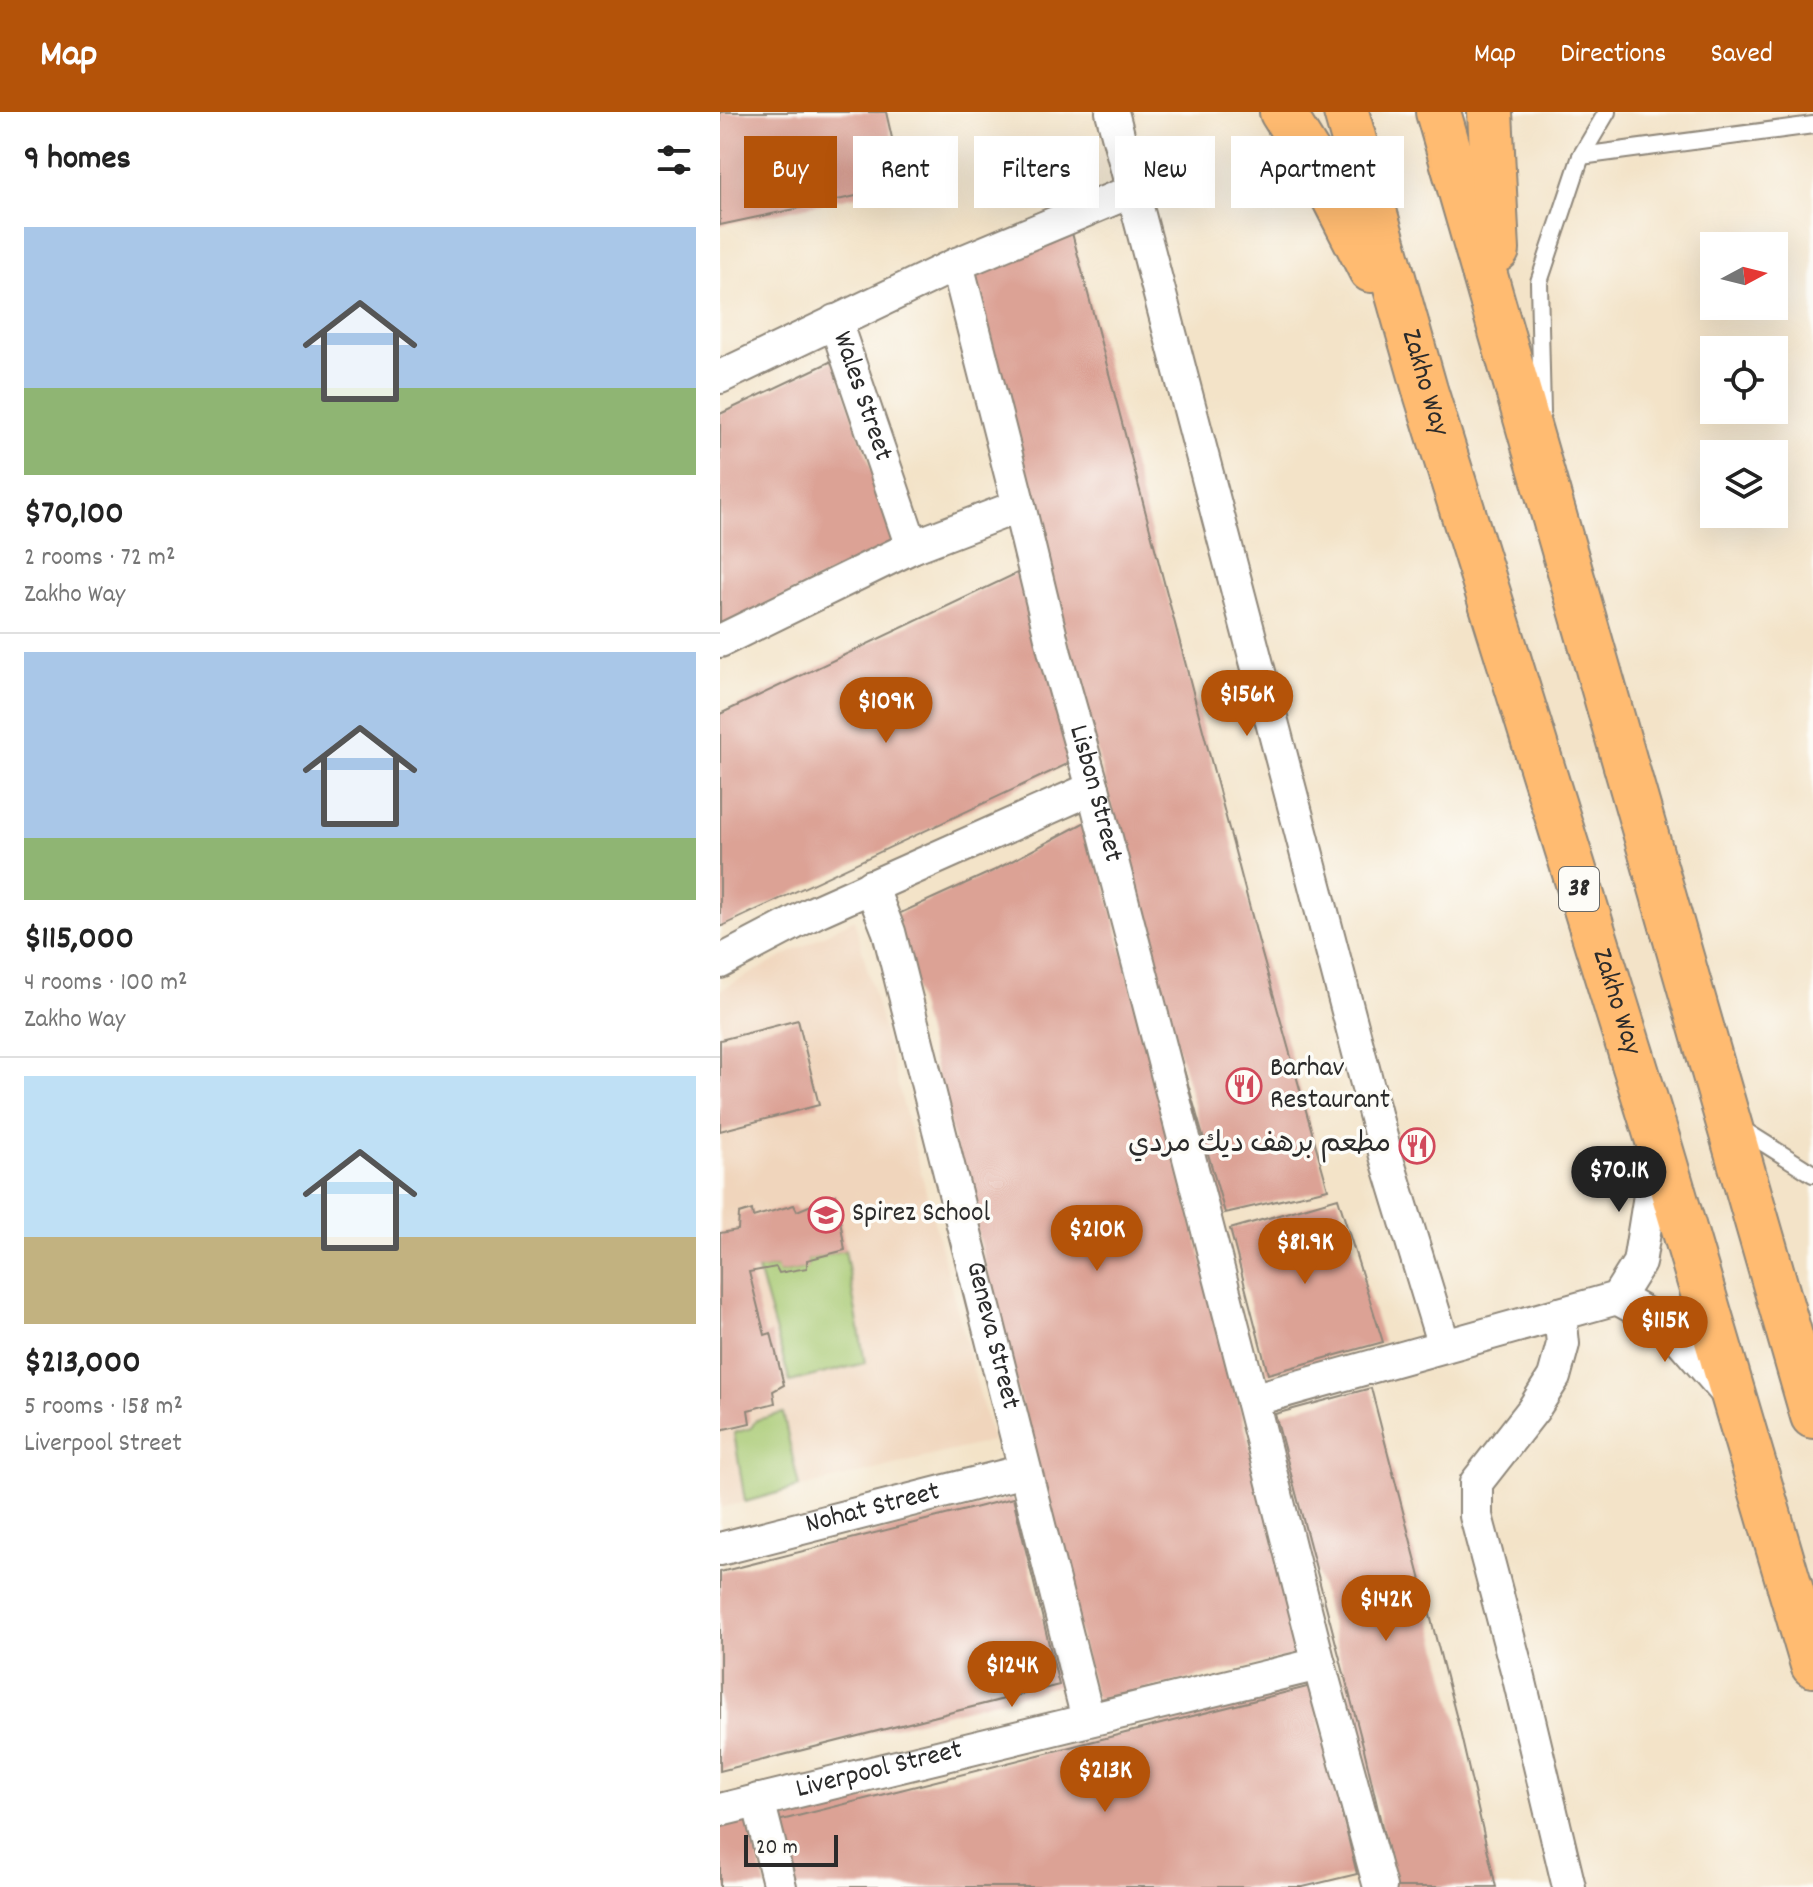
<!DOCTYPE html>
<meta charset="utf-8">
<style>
body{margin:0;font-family:Dekko,"Playpen Sans Arabic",sans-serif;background:#f2f2f2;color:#222;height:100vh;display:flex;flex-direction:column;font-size:30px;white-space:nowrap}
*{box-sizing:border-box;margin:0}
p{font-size:26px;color:#767676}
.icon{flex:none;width:44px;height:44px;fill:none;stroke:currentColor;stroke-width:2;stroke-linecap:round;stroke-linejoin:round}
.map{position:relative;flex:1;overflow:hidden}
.side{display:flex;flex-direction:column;background:#fff;width:720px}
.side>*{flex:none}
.banner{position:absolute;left:24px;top:24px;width:760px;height:72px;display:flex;gap:16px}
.needle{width:52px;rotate:83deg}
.fabs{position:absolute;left:980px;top:120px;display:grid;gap:16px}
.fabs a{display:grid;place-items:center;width:88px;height:88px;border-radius:0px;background:#fff;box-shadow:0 8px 32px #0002;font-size:40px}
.scale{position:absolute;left:24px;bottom:20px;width:94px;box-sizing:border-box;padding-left:8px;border:4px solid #2b2b2b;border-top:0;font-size:22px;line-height:28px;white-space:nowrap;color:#2b2b2b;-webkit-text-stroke:6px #fdfcf7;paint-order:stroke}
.price{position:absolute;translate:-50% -68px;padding:0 18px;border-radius:28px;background:#b45309;color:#fff;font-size:26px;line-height:52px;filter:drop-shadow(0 2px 4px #0008)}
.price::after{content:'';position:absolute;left:50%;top:48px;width:24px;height:18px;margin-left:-12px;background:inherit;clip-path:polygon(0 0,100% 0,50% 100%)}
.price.current{background:#222;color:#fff}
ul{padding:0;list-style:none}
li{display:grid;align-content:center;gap:16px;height:424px;padding:0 24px}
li+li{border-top:2px solid #e0e0e0}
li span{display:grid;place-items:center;height:248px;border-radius:0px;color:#555}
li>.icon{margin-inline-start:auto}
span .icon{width:144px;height:144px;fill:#fffc;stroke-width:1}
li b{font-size:34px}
h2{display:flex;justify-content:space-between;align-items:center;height:96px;padding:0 24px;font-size:34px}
.pill{padding:0 28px;border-radius:0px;background:#fff;box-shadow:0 8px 32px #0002;font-size:28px;line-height:72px}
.pill.current{background:#b45309;color:#fff}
header{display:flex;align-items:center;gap:48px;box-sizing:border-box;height:112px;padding:0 40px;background:#b45309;color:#fff}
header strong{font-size:38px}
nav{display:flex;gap:44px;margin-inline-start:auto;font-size:28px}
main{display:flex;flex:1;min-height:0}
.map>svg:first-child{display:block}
</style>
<header>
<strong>Map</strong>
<nav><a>Map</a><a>Directions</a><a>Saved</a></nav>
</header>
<main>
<section class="side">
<h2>9 homes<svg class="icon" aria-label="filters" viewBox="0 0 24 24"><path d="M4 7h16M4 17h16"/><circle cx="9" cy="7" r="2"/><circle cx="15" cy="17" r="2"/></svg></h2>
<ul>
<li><span style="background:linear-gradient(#a9c7e8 65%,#8fb573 0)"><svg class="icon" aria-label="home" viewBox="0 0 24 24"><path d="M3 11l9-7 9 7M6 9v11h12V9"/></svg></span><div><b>$70,100</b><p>2 rooms · 72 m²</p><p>Zakho Way</p></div></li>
<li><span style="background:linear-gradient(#a9c7e8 75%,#8fb573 0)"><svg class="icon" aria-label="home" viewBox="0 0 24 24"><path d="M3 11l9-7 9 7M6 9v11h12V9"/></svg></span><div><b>$115,000</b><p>4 rooms · 100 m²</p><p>Zakho Way</p></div></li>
<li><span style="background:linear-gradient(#bfe0f5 65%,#c2b280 0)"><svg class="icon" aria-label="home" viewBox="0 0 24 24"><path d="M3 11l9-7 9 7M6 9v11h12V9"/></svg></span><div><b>$213,000</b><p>5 rooms · 158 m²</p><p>Liverpool Street</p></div></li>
</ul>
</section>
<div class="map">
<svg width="1093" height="1775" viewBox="0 0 1093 1775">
<rect width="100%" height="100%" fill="#fdfcf7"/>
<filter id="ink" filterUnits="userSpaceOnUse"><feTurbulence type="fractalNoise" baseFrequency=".0125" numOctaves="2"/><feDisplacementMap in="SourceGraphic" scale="16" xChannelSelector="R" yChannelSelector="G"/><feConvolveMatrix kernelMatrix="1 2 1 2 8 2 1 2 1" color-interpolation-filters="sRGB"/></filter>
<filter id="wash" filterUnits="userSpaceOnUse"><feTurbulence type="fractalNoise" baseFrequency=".006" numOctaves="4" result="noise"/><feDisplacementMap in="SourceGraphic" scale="32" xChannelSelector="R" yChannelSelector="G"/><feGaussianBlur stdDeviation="1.8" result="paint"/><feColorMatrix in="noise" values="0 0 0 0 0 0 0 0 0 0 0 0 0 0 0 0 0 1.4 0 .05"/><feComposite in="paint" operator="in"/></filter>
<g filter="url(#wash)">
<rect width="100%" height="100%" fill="#f3e3c8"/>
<path fill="#f0d5bc" d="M 134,807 L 272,1329 L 0,1396 L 0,878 Z"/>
<g fill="#a7c972" stroke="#697a4e" stroke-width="2">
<path d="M 125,1138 L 145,1251 L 70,1270 L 38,1158 L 56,1155 L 60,1161 L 87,1156 L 87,1148 Z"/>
<path d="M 63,1301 L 79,1375 L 25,1390 L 14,1321 L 31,1316 L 36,1308 Z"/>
</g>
<g id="blocks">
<g fill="#dca295">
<path d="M 0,0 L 166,0 L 183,74 L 0,113 Z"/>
<path d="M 352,121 L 542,842 L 608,1077 L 505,1101 L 439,871 L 247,157 Z"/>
<path d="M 114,248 L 177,430 L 0,516 L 0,302 Z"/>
<path d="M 308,456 L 356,648 L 0,815 L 0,602 Z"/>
<path d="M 369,708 L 555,1431 L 580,1542 L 376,1588 L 176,803 L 275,758 Z"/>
<path d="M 78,908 L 99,993 L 0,1019 L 0,928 Z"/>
<path d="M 116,1083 L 125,1138 L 87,1148 L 87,1156 L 59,1161 L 56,1155 L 29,1160 L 45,1223 L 51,1221 L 64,1273 L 53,1279 L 55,1291 L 28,1298 L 30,1311 L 0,1318 L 0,1121 L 18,1118 L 19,1102 L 32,1098 L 33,1105 L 74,1093 L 77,1099 Z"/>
<path d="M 618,1086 L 663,1230 L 548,1262 L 510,1117 Z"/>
<path d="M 651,1276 L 739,1615 L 776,1775 L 676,1775 L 644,1637 L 555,1302 Z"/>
<path d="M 293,1386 L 339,1573 L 0,1659 L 0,1460 Z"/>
<path d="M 591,1574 L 637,1762 L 583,1775 L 70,1775 L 54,1710 Z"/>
<path d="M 26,1698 L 46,1775 L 0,1775 L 0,1705 Z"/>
</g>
</g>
</g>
<g filter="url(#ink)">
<use href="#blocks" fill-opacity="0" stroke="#8f877a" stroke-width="2"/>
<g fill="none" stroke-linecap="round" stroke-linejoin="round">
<defs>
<g id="service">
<path d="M 861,44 L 1093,13"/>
<path d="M 822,301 L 819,170 L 861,44 L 887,0"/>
<path d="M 1020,1016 L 1093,1062"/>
</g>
<g id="minor">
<path d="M 392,0 L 666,1044 L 724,1234"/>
<path d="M 237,152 L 299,394"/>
<path id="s1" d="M 115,209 L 192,435"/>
<path d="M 0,265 L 237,152 L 412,79"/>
<path id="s2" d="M 0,529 L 192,435 L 299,394 L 335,542 L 373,676 L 532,1288 L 599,1552 L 660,1775"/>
<path id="s3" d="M 151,774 L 169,820 L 368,1607"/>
<path d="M 0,850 L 95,800 L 373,676"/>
<path d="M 897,1186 L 951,1216 L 1008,1282"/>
<path d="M 840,1202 L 843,1232 L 834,1265 L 813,1298 L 756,1371 L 756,1404 L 798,1562 L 849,1775"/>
<path d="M 532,1288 L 897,1186 L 919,1151 L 937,1040"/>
<path id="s4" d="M 0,1437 L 304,1359"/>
<path d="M 38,1688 L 60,1775"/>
<path id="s5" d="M 0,1698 L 599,1552"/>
</g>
<g id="trunk">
<path d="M 562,0 L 606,70 L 651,158"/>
<path id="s6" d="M 626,0 L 705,278 L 939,1032 L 1093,1553"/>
<path d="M 718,0 L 1093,1304"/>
<path d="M 770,0 L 777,138"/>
</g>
</defs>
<use href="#service" stroke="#8f877a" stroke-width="20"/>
<use href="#minor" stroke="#8f877a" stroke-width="36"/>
<use href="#trunk" stroke="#8f877a" stroke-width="48"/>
<use href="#service" stroke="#fff" stroke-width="16"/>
<use href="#minor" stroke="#fff" stroke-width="32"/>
<use href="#trunk" stroke="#ffbb71" stroke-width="44"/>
</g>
</g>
<defs>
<symbol id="restaurant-ring" viewBox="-11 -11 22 22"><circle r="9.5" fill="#fdfcf7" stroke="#d1495b" stroke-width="1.5"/><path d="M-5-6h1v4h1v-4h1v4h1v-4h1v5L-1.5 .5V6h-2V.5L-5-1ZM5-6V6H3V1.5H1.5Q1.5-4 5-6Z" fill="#d1495b"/></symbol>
<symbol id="school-ring" viewBox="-11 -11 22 22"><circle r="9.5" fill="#fdfcf7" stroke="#d1495b" stroke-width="1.5"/><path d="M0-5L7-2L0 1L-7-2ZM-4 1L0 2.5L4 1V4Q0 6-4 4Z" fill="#d1495b"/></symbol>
</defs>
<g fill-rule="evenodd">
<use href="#restaurant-ring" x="504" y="954" width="40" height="40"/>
<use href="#restaurant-ring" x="677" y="1014" width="40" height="40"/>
<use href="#school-ring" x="86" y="1083" width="40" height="40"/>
</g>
<g text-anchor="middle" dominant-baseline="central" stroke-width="7" stroke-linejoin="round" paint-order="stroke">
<rect fill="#fdfcf7" stroke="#6a6a68" stroke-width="2" x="839" y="755" width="40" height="44" rx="6"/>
<g font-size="26" font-weight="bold" fill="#2b2b2b">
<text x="859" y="777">38</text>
</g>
<g font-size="28" fill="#2b2b2b" stroke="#fdfcf7">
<text stroke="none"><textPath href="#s6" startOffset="282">Zakho Way</textPath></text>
<text stroke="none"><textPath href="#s1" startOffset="80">Wales Street</textPath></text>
<text stroke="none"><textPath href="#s2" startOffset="626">Lisbon Street</textPath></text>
<text stroke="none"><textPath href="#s6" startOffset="930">Zakho Way</textPath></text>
<text stroke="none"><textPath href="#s3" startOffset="466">Geneva Street</textPath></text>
<text stroke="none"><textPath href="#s4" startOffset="158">Nohat Street</textPath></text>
<text stroke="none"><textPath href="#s5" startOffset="164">Liverpool Street</textPath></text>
</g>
<g font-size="28" fill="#2b2b2b" stroke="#fdfcf7" text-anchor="start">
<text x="550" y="958">Barhav<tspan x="550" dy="32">Restaurant</tspan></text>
<text x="671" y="1034" text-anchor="end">مطعم برهف ديك مردي</text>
<text x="132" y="1103">Spirez School</text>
</g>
</g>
</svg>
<div class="fabs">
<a><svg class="needle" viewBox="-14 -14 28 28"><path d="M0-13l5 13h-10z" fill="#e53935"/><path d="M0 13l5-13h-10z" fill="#767676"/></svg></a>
<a><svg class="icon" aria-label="locate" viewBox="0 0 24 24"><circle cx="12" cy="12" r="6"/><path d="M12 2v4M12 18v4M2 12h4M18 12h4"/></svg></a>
<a><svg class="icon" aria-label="layers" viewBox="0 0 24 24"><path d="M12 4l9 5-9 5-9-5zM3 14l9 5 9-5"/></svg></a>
</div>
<div class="scale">20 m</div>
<b class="price" style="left:527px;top:626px">$156K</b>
<b class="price" style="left:166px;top:633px">$109K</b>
<b class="price current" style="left:899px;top:1102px">$70.1K</b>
<b class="price" style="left:377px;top:1161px">$210K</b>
<b class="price" style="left:585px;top:1174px">$81.9K</b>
<b class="price" style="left:945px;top:1252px">$115K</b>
<b class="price" style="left:666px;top:1531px">$142K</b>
<b class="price" style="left:292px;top:1597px">$124K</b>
<b class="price" style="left:385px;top:1702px">$213K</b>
<div class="banner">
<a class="pill current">Buy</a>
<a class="pill">Rent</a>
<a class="pill">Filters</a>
<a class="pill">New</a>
<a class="pill">Apartment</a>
</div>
</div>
</main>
